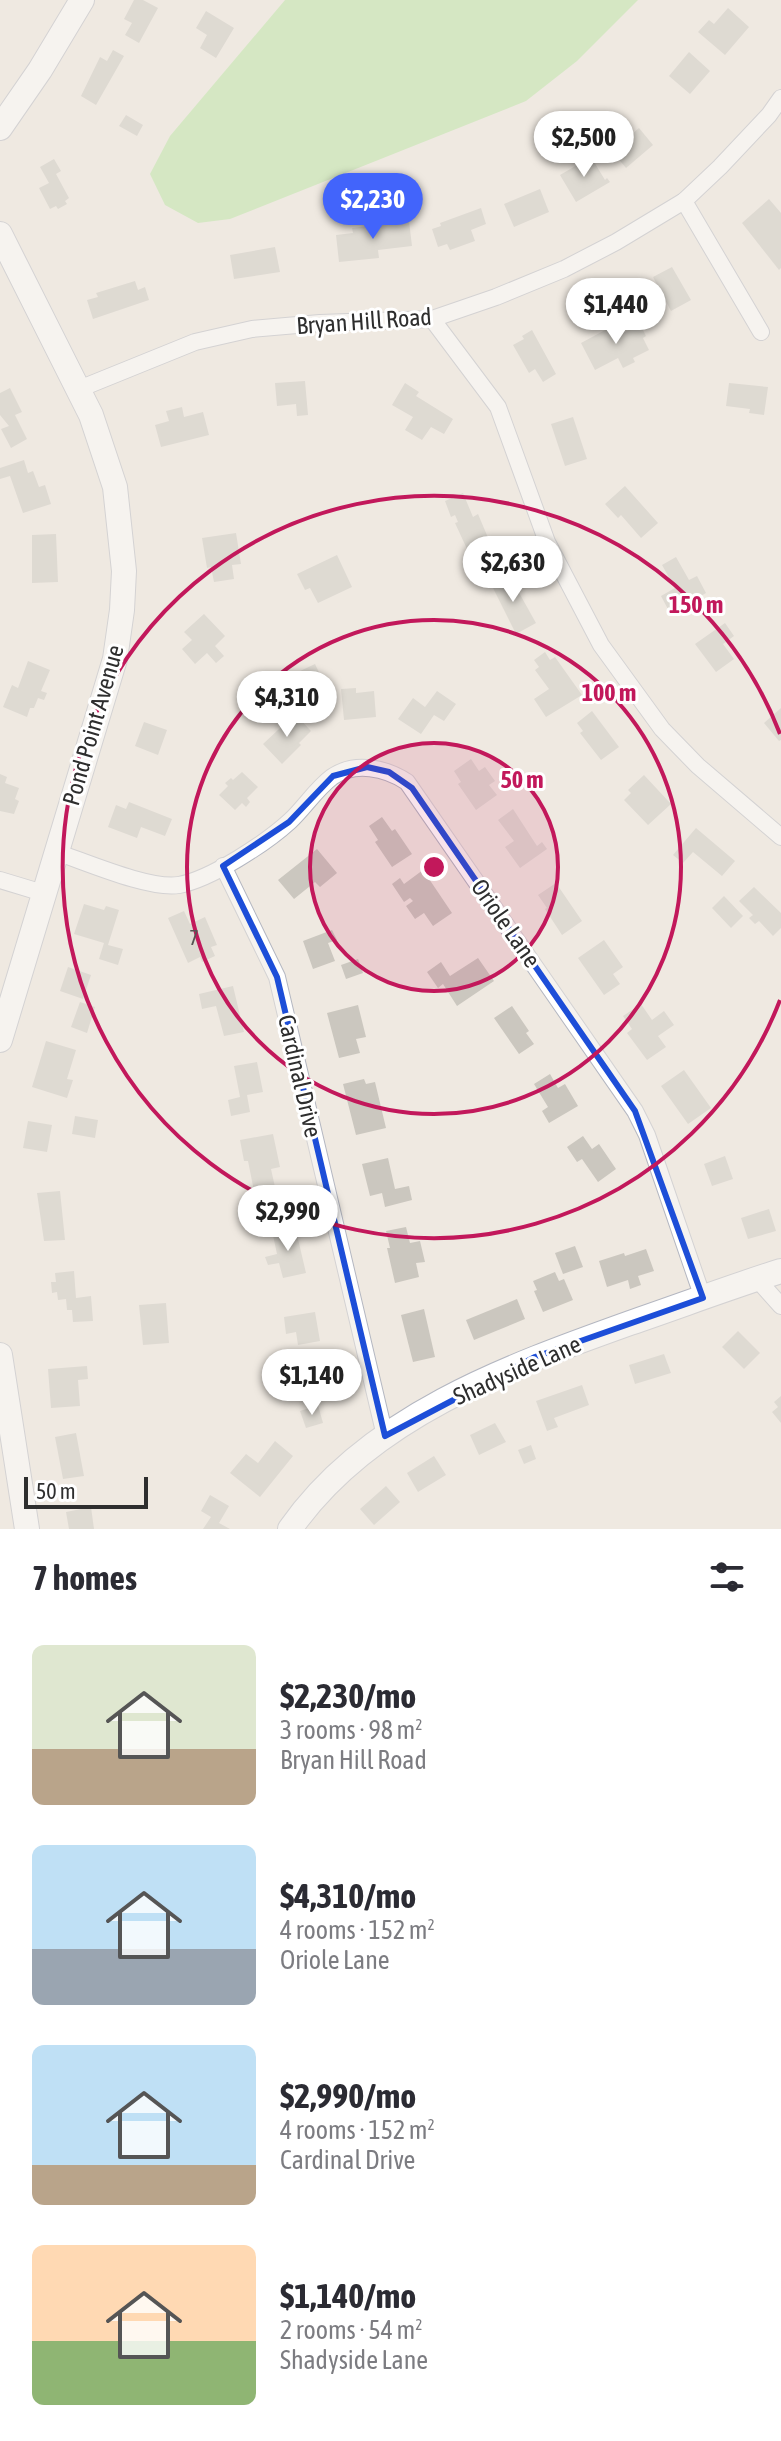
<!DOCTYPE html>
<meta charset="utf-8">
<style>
body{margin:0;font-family:"Asap Condensed",sans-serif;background:#f2f2f3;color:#2b2b33;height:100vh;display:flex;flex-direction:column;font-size:30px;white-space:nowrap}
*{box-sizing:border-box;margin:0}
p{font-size:26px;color:#7c7c81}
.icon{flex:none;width:44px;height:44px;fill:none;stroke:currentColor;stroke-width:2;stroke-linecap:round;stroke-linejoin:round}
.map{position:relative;height:1529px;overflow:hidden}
.details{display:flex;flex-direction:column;background:#fff;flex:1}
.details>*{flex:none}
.scale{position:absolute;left:24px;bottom:20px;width:124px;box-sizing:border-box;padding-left:8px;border:4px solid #2e2e2e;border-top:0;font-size:22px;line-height:28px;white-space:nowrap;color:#2e2e2e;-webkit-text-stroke:6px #fff;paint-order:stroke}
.price{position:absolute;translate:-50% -68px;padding:0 18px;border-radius:28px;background:#fff;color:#222;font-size:26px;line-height:52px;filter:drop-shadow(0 2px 4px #0008)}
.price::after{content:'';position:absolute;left:50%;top:48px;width:24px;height:18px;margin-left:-12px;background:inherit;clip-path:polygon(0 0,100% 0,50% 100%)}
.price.selected{background:#4264fb;color:#fff}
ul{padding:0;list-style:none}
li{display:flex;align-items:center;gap:24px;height:200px;padding:0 32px}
li span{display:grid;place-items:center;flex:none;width:224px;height:160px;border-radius:12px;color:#555}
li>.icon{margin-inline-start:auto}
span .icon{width:96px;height:96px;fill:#fffc;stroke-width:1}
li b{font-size:34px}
h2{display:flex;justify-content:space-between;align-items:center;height:96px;padding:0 32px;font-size:34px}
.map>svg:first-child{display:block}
</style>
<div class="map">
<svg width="781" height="1529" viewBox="0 0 781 1529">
<rect width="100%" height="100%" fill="#efe9e1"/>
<path fill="#b6e59e" d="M 285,0 L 638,0 L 577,61 L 526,101 L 230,219 L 198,223 L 165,205 L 150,174 L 170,136 Z"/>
<g fill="#cbc7bf">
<path d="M 134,0 L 143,0 L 158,8 L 139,43 L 125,35 L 132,23 L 124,19 Z"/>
<path d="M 728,8 L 749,27 L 725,55 L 698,32 L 709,20 L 714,24 Z"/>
<path d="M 206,11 L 234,28 L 216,58 L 200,48 L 207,35 L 196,28 Z"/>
<path d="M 113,50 L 124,56 L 96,105 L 81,96 L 100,57 L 107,61 Z"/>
<path d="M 689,52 L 710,71 L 690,94 L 669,76 Z"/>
<path d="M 126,115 L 143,125 L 137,136 L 119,126 Z"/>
<path d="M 639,128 L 653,145 L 626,168 L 612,151 Z"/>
<path d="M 591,157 L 605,180 L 607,178 L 610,182 L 576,202 L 560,175 Z"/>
<path d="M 54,159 L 61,171 L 56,174 L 69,198 L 65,201 L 67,204 L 58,209 L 56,206 L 50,209 L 39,188 L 49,183 L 40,167 Z"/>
<path d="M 540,189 L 549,212 L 514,227 L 504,204 Z"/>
<path d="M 769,199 L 781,213 L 781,268 L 779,270 L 742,223 Z"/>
<path d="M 481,208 L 486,224 L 471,230 L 475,241 L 450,250 L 447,244 L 438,247 L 432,229 L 441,226 L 440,223 Z"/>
<path d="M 409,221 L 412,246 L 378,250 L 379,258 L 339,262 L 336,235 L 353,233 L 352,228 Z"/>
<path d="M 275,247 L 280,272 L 234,279 L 230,255 Z"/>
<path d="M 672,267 L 691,300 L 671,311 L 653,277 Z"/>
<path d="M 135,281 L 138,290 L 145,287 L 149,300 L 93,319 L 87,300 L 98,297 L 96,293 Z"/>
<path d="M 620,322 L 625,332 L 640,324 L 646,336 L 643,338 L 649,350 L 633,358 L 635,362 L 623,368 L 618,358 L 595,370 L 581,343 Z"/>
<path d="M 532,330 L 556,374 L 543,382 L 535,369 L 529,373 L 513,345 L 524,339 L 522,336 Z"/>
<path d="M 305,381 L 308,415 L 297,416 L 296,404 L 277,406 L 275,383 Z"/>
<path d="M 405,383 L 419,392 L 416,396 L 453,419 L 444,434 L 431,427 L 422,440 L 405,430 L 413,417 L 392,405 Z"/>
<path d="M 729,383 L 768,387 L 764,415 L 749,413 L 750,409 L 726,406 Z"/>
<path d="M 10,388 L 22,412 L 15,415 L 27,439 L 11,448 L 1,429 L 9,426 L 0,415 L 0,393 Z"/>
<path d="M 182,407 L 184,417 L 203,412 L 209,435 L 161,447 L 155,425 L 169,421 L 166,411 Z"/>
<path d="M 573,417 L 587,459 L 565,466 L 551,424 Z"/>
<path d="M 24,460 L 28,473 L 33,471 L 39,487 L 45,485 L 51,504 L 23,513 L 10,476 L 0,479 L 0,468 Z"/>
<path d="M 625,486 L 658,523 L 641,538 L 621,515 L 618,518 L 605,504 Z"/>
<path d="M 463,493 L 473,517 L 478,514 L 489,540 L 467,549 L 455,523 L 458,522 L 455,515 L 451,517 L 445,501 Z"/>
<path d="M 236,533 L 241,564 L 232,565 L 234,579 L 214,582 L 211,567 L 207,568 L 202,538 Z"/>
<path d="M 56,534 L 58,582 L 32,583 L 32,535 Z"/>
<path d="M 337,555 L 352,587 L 318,603 L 310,588 L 305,590 L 297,574 Z"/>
<path d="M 676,557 L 689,580 L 697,576 L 706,593 L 699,597 L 700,600 L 686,608 L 684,605 L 670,613 L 661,596 L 675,588 L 662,565 Z"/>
<path d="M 508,573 L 536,623 L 516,634 L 490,582 Z"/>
<path d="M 204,614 L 225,636 L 215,646 L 224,656 L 216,663 L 207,653 L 195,664 L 182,649 L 192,640 L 184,632 Z"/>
<path d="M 725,623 L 734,636 L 723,644 L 734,659 L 716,672 L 695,644 Z"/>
<path d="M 545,652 L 550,660 L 555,657 L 582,695 L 546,717 L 534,699 L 549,689 L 535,670 L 539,667 L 534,660 Z"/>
<path d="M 28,661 L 50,670 L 41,691 L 47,693 L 44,700 L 38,698 L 34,708 L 30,708 L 27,717 L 3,707 L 12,685 L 18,688 Z"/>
<path d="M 315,664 L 324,683 L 307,691 L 298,672 Z"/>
<path d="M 356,688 L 356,693 L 374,691 L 376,717 L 344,720 L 341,689 Z"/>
<path d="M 437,691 L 456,704 L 444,721 L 434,715 L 421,734 L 398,719 L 413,698 L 425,707 Z"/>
<path d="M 781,708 L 781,740 L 779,741 L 764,723 Z"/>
<path d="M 592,711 L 619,747 L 601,760 L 580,733 L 583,731 L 577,723 Z"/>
<path d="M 295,714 L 311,731 L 299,743 L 301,745 L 282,764 L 263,744 Z"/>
<path d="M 144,722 L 167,730 L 158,755 L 135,746 Z"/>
<path d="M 471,759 L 479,771 L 485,767 L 495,781 L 489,785 L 497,795 L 476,810 L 458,784 L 461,782 L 454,771 Z"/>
<path d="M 242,772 L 258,787 L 247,798 L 250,802 L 246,807 L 242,803 L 235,810 L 219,795 L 228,786 L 225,783 L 231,778 L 233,780 Z"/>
<path d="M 0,774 L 7,777 L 5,783 L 19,788 L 15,799 L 19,801 L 14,814 L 0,811 Z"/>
<path d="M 644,775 L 671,804 L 648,825 L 624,800 L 631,793 L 628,790 Z"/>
<path d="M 129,802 L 172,819 L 165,836 L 141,827 L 137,838 L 108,827 L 116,805 L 126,809 Z"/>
<path d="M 513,809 L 537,846 L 542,842 L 547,849 L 520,868 L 505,847 L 514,841 L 498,820 Z"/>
<path d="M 382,817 L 392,831 L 395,829 L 412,854 L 392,867 L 375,842 L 378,840 L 369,826 Z"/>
<path d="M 696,828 L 735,861 L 722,876 L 693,852 L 683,863 L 673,855 Z"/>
<path d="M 317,849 L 337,873 L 320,887 L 315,882 L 294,899 L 278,880 Z"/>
<path d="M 423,870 L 452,913 L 433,926 L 424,913 L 415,919 L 406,906 L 413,901 L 410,898 L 404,902 L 392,884 L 400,878 L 404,884 Z"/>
<path d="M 556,883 L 582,921 L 562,935 L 545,909 L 547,908 L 538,895 Z"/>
<path d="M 754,887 L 781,913 L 781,928 L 773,936 L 759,921 L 755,924 L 749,918 L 753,915 L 739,901 Z"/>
<path d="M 724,896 L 743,916 L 731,928 L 712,908 Z"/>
<path d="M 84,904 L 104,910 L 106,906 L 119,910 L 108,945 L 123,949 L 118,965 L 99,959 L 104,943 L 74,934 Z"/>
<path d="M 184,911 L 190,924 L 205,917 L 217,945 L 211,947 L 215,956 L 202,962 L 200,957 L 188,963 L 168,918 Z"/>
<path d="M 332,930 L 337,940 L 328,943 L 335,961 L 313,969 L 303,941 Z"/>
<path d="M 604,940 L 623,967 L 613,974 L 620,984 L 604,995 L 578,958 Z"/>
<path d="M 478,958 L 494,981 L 457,1006 L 443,984 L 438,988 L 427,972 L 441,962 L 450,976 Z"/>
<path d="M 358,959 L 363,973 L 346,979 L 341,965 Z"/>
<path d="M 68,967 L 91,975 L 83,999 L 60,991 Z"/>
<path d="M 233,986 L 244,1032 L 224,1036 L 216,1006 L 202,1009 L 199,994 Z"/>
<path d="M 80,1002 L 95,1007 L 87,1033 L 71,1027 Z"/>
<path d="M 641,1004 L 652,1020 L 664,1011 L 674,1025 L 658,1036 L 666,1047 L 647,1060 L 627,1033 L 632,1029 L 623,1016 Z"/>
<path d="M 358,1005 L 366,1037 L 356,1039 L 360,1053 L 339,1058 L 327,1013 Z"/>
<path d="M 512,1006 L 529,1031 L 526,1033 L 534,1044 L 519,1054 L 494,1018 Z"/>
<path d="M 46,1041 L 76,1050 L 67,1079 L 73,1080 L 67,1098 L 32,1087 Z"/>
<path d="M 257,1062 L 263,1092 L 247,1095 L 250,1112 L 231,1116 L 228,1100 L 240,1097 L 234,1066 Z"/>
<path d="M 684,1070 L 711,1108 L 688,1124 L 661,1086 Z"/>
<path d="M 550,1074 L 558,1088 L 565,1084 L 578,1106 L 549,1123 L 542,1111 L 548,1107 L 534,1084 Z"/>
<path d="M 364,1079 L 366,1084 L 375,1082 L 386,1128 L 356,1135 L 343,1084 Z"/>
<path d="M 75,1116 L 98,1120 L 95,1138 L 72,1134 Z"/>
<path d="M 28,1121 L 52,1125 L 47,1152 L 23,1148 Z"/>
<path d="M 273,1134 L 280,1167 L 271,1169 L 275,1187 L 254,1191 L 248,1161 L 244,1161 L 240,1140 Z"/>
<path d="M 583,1136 L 592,1149 L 599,1144 L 616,1169 L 598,1182 L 582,1159 L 577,1162 L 567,1147 Z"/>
<path d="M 725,1156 L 733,1179 L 712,1186 L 704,1164 Z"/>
<path d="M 388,1158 L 395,1189 L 409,1186 L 412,1200 L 385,1207 L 382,1193 L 370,1196 L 362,1164 Z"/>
<path d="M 60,1191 L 65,1240 L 44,1241 L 37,1193 Z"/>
<path d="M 769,1209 L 776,1231 L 748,1239 L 741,1218 Z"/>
<path d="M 295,1226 L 306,1273 L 283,1278 L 279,1263 L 268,1265 L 265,1257 L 277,1254 L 272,1231 Z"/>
<path d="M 406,1227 L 410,1243 L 420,1241 L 425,1262 L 416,1263 L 419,1277 L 395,1283 L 387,1248 L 390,1248 L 386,1231 Z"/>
<path d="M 575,1246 L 583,1267 L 563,1274 L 555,1253 Z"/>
<path d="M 646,1249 L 654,1271 L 638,1276 L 641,1285 L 630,1289 L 628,1280 L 607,1287 L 599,1261 L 624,1253 L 625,1256 Z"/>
<path d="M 74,1271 L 76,1298 L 91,1296 L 93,1321 L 73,1322 L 72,1310 L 67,1310 L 66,1299 L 58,1300 L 57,1292 L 52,1293 L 51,1282 L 56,1282 L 55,1273 Z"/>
<path d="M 555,1272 L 559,1281 L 564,1279 L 573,1300 L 543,1312 L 534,1291 L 537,1290 L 533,1281 Z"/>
<path d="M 517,1299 L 525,1319 L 474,1340 L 466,1320 Z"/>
<path d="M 166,1303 L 169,1343 L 143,1345 L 139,1305 Z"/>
<path d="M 424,1309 L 435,1357 L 413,1362 L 401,1315 Z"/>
<path d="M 315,1312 L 320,1341 L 298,1345 L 296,1332 L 286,1334 L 284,1317 Z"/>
<path d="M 738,1331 L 760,1353 L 744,1369 L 722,1347 Z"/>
<path d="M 664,1354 L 671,1373 L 635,1384 L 629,1365 Z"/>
<path d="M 87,1366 L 88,1379 L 78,1380 L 80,1406 L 51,1408 L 48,1369 Z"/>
<path d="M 323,1371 L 332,1396 L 309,1405 L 299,1380 Z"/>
<path d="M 582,1385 L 589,1405 L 554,1418 L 558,1427 L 547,1431 L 536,1401 Z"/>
<path d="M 781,1396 L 781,1423 L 772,1412 L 778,1407 L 774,1402 Z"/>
<path d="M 318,1405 L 323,1423 L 306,1428 L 300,1411 Z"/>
<path d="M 495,1423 L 506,1442 L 479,1455 L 470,1435 Z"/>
<path d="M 76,1433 L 84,1476 L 63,1479 L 55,1437 Z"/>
<path d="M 275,1441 L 293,1456 L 260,1497 L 230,1473 L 246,1454 L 258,1463 Z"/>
<path d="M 531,1445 L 536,1459 L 524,1464 L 518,1450 Z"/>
<path d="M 434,1456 L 446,1475 L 418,1492 L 407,1473 Z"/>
<path d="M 386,1486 L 400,1502 L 374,1525 L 360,1509 Z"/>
<path d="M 210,1495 L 229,1506 L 219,1523 L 230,1529 L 203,1529 L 211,1517 L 201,1511 Z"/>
<path d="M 91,1507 L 94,1529 L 69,1529 L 66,1512 Z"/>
</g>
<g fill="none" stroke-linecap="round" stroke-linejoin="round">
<defs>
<g id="street">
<path d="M 684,201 L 761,332"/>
<path d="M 432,319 L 498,407 L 547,542 L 601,645 L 662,729 L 698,766 L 781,837"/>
<path d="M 79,389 L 195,342 L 252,329 L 320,323 L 432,319 L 496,297 L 564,269 L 616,242 L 684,201 L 720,167 L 769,115 L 781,98"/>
<path d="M 56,852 C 86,862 150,890 179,885 C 211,879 266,843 290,821 C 304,808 316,789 332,777 C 355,761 386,768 407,782 L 635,1111 L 647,1135 L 703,1298"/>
<path d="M 223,866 L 277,977 L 385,1436"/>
<path d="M 0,880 L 43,893"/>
<path d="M 757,1279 L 781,1306"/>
</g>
<g id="secondary">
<path d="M 0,128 L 40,70 L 82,0"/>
<path d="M 0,234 L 91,415 L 115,487 L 124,571 L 122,610 L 115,659 L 0,1040"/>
<path d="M 0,1355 L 27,1529"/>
<path d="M 290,1529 C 368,1417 507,1367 630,1323 C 680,1306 730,1287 781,1271"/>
</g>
</defs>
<use href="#street" stroke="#b4b7c1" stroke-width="18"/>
<use href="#secondary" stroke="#b4b7c1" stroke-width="26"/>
<use href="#street" stroke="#fff" stroke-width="16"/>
<use href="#secondary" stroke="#fff" stroke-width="24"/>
</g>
<path d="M0 0H781V1529H0ZM 367,767 L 389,772 L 412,788 L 635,1111 L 703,1298 L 535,1357 L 385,1436 L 277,977 L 223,866 L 289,822 L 333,776 Z" fill="#efe9e1" fill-opacity=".55" fill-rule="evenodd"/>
<path fill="none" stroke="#1d4ed8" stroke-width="6" stroke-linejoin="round" d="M 367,767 L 389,772 L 412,788 L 635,1111 L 703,1298 L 535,1357 L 385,1436 L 277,977 L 223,866 L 289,822 L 333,776 Z"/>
<circle cx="434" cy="867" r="124" fill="#c2185b" fill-opacity=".12"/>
<g fill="none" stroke="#c2185b" stroke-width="4">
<circle cx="434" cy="867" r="124"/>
<circle cx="434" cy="867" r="247"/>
<path d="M780 1000A371 371 0 1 1 780 734"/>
</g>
<g text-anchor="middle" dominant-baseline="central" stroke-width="6" stroke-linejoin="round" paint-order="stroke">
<g font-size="20" fill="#555452">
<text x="194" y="937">7</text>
</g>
<g font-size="24" fill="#2e2e2e" stroke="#fff">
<text transform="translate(364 321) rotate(-4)">Bryan Hill Road</text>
<text transform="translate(93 725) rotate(-74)">Pond Point Avenue</text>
<text transform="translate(506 923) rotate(55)">Oriole Lane</text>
<text transform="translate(300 1076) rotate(77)">Cardinal Drive</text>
<text transform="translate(517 1370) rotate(-24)">Shadyside Lane</text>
</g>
</g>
<circle cx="434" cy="867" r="12" fill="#c2185b" stroke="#fff" stroke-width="4"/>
<g font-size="24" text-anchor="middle" font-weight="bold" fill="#c2185b" stroke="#fff" stroke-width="6" stroke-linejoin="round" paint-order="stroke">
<text x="696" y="613">150 m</text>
<text x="609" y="701">100 m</text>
<text x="522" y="788">50 m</text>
</g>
</svg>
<div class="scale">50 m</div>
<b class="price" style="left:584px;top:179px">$2,500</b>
<b class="price selected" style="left:373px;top:241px">$2,230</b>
<b class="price" style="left:616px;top:346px">$1,440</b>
<b class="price" style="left:513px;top:604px">$2,630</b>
<b class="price" style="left:287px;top:739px">$4,310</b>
<b class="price" style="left:288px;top:1253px">$2,990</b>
<b class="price" style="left:312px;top:1417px">$1,140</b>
</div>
<section class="details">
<h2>7 homes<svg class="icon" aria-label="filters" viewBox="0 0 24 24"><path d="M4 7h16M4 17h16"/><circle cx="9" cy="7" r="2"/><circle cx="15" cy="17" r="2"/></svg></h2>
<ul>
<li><span style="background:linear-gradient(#dfe7d0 65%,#b9a48a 0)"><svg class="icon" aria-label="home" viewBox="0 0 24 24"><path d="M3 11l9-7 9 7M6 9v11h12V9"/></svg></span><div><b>$2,230/mo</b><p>3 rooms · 98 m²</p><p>Bryan Hill Road</p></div></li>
<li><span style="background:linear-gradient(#bfe0f5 65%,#9aa5b1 0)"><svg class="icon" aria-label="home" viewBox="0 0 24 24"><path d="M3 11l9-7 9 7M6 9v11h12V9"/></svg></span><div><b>$4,310/mo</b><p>4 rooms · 152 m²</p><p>Oriole Lane</p></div></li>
<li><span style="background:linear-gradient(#bfe0f5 75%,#b9a48a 0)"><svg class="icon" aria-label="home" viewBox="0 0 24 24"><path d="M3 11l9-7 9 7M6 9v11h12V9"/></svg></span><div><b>$2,990/mo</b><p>4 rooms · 152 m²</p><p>Cardinal Drive</p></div></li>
<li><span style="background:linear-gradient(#ffd9b3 60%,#8fb573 0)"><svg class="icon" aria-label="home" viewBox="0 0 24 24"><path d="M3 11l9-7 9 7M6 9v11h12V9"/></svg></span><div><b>$1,140/mo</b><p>2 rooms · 54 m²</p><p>Shadyside Lane</p></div></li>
</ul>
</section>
